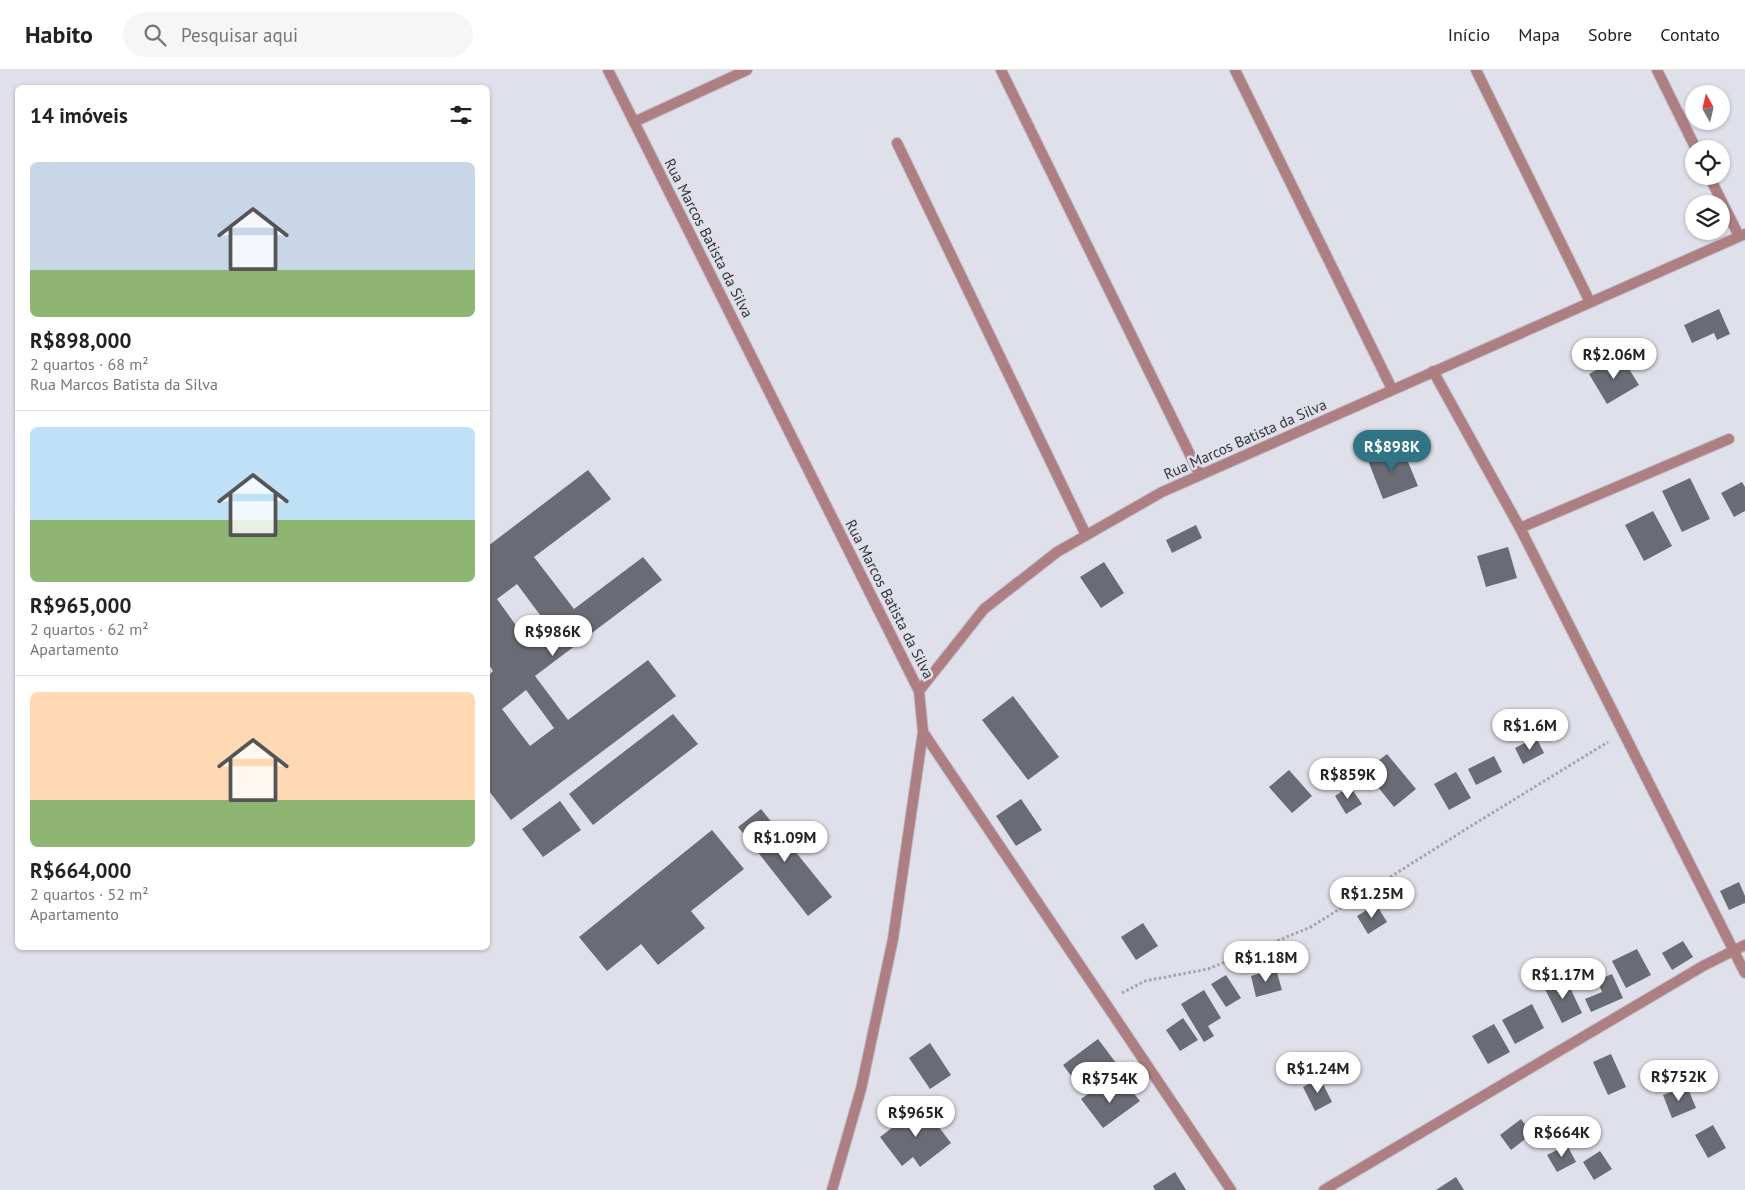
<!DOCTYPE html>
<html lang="pt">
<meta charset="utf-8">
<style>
body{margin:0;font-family:"PT Sans",sans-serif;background:#f6f6f6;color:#222;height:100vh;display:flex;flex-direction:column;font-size:19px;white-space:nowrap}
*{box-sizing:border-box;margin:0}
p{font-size:16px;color:#767676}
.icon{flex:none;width:28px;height:28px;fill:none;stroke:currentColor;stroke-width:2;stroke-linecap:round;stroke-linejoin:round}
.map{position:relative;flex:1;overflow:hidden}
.sheet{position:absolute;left:15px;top:15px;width:475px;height:865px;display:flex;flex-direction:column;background:#fff;border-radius:8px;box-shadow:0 1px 4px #0004}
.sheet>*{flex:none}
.needle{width:32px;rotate:352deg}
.tools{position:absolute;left:1685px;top:15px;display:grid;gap:10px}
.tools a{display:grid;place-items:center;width:45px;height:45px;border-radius:50%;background:#fff;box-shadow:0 1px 4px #0004;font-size:25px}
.price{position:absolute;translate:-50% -42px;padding:0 11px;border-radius:18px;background:#fff;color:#222;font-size:16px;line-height:32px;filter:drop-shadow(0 1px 2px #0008)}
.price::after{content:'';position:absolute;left:50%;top:30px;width:15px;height:11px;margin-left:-8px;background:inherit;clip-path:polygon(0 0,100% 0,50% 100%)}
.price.current{background:#317485;color:#fff}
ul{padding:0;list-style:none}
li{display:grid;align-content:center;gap:10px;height:265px;padding:0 15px}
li+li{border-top:1px solid #e0e0e0}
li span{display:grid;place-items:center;height:155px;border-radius:8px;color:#555}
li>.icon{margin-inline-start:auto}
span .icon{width:90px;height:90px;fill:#fffc;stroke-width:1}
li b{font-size:21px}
h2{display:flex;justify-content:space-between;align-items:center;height:60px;padding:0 15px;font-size:21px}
header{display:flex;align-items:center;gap:30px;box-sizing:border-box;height:70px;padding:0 25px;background:#fff;border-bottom:1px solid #e0e0e0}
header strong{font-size:24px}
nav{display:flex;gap:28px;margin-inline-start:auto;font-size:18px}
.search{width:350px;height:45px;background:#f6f6f6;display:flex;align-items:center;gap:12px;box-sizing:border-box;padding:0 18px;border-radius:28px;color:#767676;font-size:19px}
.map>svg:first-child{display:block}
</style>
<header>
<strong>Habito</strong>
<div class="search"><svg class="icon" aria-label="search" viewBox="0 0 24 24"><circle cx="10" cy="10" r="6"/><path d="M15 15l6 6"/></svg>Pesquisar aqui</div>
<nav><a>Início</a><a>Mapa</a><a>Sobre</a><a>Contato</a></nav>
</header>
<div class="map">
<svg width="1745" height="1120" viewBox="0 0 1745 1120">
<rect width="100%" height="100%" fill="#dfe0ea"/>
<g fill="#6a6c75" fill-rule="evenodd">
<path d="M 1719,239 L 1730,264 L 1717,270 L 1714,263 L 1692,273 L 1684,255 Z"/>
<path d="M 1621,286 L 1639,315 L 1607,334 L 1589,304 Z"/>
<path d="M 1401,375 L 1418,416 L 1383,429 L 1367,388 Z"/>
<path d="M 588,400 L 611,429 L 534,487 L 574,539 L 643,487 L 662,510 L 535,606 L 568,650 L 648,590 L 676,626 L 511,750 L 489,721 L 488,722 L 488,606 L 493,601 L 488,593 L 488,476 ZM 517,514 L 549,557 L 528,572 L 497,529 ZM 526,620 L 554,658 L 530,676 L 502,639 Z"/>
<path d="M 1690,408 L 1710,449 L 1682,462 L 1662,421 Z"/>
<path d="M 1742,412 L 1745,417 L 1745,441 L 1734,447 L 1721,423 Z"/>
<path d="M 1653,441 L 1672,476 L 1644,491 L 1625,455 Z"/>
<path d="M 1196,455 L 1202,468 L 1172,483 L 1166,470 Z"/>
<path d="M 1508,477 L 1517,508 L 1486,517 L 1477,486 Z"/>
<path d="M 1104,492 L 1124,523 L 1101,538 L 1080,507 Z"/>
<path d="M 1013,626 L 1059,687 L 1028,710 L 982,650 Z"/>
<path d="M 673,644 L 698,674 L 593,755 L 569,724 Z"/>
<path d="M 1536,667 L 1544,683 L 1523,694 L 1515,678 Z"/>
<path d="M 1387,684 L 1416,719 L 1394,737 L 1365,701 Z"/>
<path d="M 1494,686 L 1502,702 L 1476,715 L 1468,699 Z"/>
<path d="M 1289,700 L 1312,726 L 1292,743 L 1269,717 Z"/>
<path d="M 1456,702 L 1471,728 L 1449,740 L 1434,714 Z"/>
<path d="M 1350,716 L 1362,734 L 1346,744 L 1335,726 Z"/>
<path d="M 1021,729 L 1042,760 L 1016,776 L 996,746 Z"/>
<path d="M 560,731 L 581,760 L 543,787 L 522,759 Z"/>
<path d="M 761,739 L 832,827 L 808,846 L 738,757 Z"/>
<path d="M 712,760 L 744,799 L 691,841 L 705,858 L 658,895 L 641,874 L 607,901 L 579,867 Z"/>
<path d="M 1739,812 L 1745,826 L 1745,833 L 1729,840 L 1720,821 Z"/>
<path d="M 1376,834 L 1387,852 L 1368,864 L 1357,846 Z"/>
<path d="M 1143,853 L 1158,876 L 1136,890 L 1121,867 Z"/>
<path d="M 1683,871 L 1693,887 L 1672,900 L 1662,883 Z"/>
<path d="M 1637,879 L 1651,905 L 1626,918 L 1612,891 Z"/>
<path d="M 1276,899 L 1282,920 L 1256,927 L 1251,906 Z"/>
<path d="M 1612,904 L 1623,928 L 1591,942 L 1585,929 L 1602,922 L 1597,910 Z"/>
<path d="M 1226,905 L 1241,928 L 1226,937 L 1211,914 Z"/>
<path d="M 1565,907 L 1582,943 L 1562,953 L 1544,917 Z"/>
<path d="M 1204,920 L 1221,948 L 1208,956 L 1214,966 L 1204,972 L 1181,934 Z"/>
<path d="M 1532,934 L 1544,958 L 1515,974 L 1502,950 Z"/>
<path d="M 1183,948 L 1198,970 L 1180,981 L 1166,960 Z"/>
<path d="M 1494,954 L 1510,982 L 1488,994 L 1472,966 Z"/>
<path d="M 1098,969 L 1119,997 L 1084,1023 L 1063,995 Z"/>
<path d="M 930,973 L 951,1005 L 930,1019 L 909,988 Z"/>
<path d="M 1611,984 L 1626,1017 L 1608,1025 L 1593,992 Z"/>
<path d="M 1320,1008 L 1332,1032 L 1315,1041 L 1303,1017 Z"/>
<path d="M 1101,1015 L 1110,1027 L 1127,1015 L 1140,1031 L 1103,1058 L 1081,1029 Z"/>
<path d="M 1687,1016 L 1696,1038 L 1672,1048 L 1663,1025 Z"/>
<path d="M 922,1035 L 951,1073 L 920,1097 L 913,1087 L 902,1096 L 880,1067 Z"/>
<path d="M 1521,1049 L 1532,1064 L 1511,1080 L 1500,1065 Z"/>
<path d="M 1713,1055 L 1726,1078 L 1708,1088 L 1695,1065 Z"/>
<path d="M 1567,1075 L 1576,1092 L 1557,1102 L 1547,1085 Z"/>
<path d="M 1600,1081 L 1612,1099 L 1594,1110 L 1583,1092 Z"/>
<path d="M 1175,1102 L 1186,1120 L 1155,1120 L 1153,1116 Z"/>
<path d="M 1456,1107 L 1464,1120 L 1436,1120 Z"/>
</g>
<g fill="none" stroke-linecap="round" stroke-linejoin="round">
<defs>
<g id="street">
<path d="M 608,0 L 919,621 L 923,662 L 893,869 L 861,1019 L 832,1120"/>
<path d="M 1001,0 L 1200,405"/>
<path d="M 1235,0 L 1392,319"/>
<path d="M 1476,0 L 1590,232"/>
<path d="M 1657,0 L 1696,79"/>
<path d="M 634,52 L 747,0"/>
<path d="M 897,73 L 1086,465"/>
<path d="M 1709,106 L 1739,166"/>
<path d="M 1433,301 L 1520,458 L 1745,903"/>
<path d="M 1520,458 L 1729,369"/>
<path d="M 919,621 L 984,539 L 1057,482 L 1162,422 L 1745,164"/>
<path d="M 923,662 L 1231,1120"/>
<path d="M 1324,1120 L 1703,896 L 1745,875"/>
</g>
</defs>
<use href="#street" stroke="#bdbec6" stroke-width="12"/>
<path stroke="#a2a3ab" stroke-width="3" stroke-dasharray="2.5 2.5" stroke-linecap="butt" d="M 1122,923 L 1145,911 L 1208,899 L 1311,857 L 1471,756 L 1608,672"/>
<use href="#street" stroke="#ad7e82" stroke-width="10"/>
</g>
<g text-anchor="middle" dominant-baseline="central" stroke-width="5" stroke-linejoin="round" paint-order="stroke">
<g font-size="15" fill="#333438" stroke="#dfe0ea">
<text transform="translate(709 168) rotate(63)">Rua Marcos Batista da Silva</text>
<text transform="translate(1245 369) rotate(-24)">Rua Marcos Batista da Silva</text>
<text transform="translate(890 529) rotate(63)">Rua Marcos Batista da Silva</text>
</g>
</g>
</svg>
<div class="tools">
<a><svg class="needle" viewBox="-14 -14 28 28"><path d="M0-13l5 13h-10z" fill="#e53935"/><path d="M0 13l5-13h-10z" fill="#767676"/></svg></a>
<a><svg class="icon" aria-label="locate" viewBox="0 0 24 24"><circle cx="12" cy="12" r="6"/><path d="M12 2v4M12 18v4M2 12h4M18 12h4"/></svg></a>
<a><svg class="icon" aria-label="layers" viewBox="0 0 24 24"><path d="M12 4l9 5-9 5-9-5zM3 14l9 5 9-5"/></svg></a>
</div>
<b class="price" style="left:1614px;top:310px">R$2.06M</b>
<b class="price current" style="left:1392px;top:402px">R$898K</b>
<b class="price" style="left:553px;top:587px">R$986K</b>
<b class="price" style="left:1530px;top:681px">R$1.6M</b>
<b class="price" style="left:1348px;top:730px">R$859K</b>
<b class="price" style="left:785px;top:793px">R$1.09M</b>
<b class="price" style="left:1372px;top:849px">R$1.25M</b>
<b class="price" style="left:1266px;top:913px">R$1.18M</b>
<b class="price" style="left:1563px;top:930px">R$1.17M</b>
<b class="price" style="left:1318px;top:1024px">R$1.24M</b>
<b class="price" style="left:1679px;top:1032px">R$752K</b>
<b class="price" style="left:1110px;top:1034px">R$754K</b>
<b class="price" style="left:916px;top:1068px">R$965K</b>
<b class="price" style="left:1562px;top:1088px">R$664K</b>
<section class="sheet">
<h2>14 imóveis<svg class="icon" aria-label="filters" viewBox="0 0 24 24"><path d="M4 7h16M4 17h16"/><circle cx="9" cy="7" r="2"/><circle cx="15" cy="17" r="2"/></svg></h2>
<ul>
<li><span style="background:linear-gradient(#c9d6e8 70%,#8fb573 0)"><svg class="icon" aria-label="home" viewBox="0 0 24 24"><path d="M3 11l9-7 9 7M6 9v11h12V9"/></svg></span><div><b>R$898,000</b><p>2 quartos · 68 m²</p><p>Rua Marcos Batista da Silva</p></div></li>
<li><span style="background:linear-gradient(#bfe0f5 60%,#8fb573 0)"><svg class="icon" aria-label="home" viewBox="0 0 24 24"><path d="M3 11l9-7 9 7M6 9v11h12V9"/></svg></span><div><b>R$965,000</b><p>2 quartos · 62 m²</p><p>Apartamento</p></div></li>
<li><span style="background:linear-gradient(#ffd9b3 70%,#8fb573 0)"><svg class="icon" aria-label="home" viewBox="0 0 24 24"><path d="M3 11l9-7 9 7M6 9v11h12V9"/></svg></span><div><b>R$664,000</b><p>2 quartos · 52 m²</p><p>Apartamento</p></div></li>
</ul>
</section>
</div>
